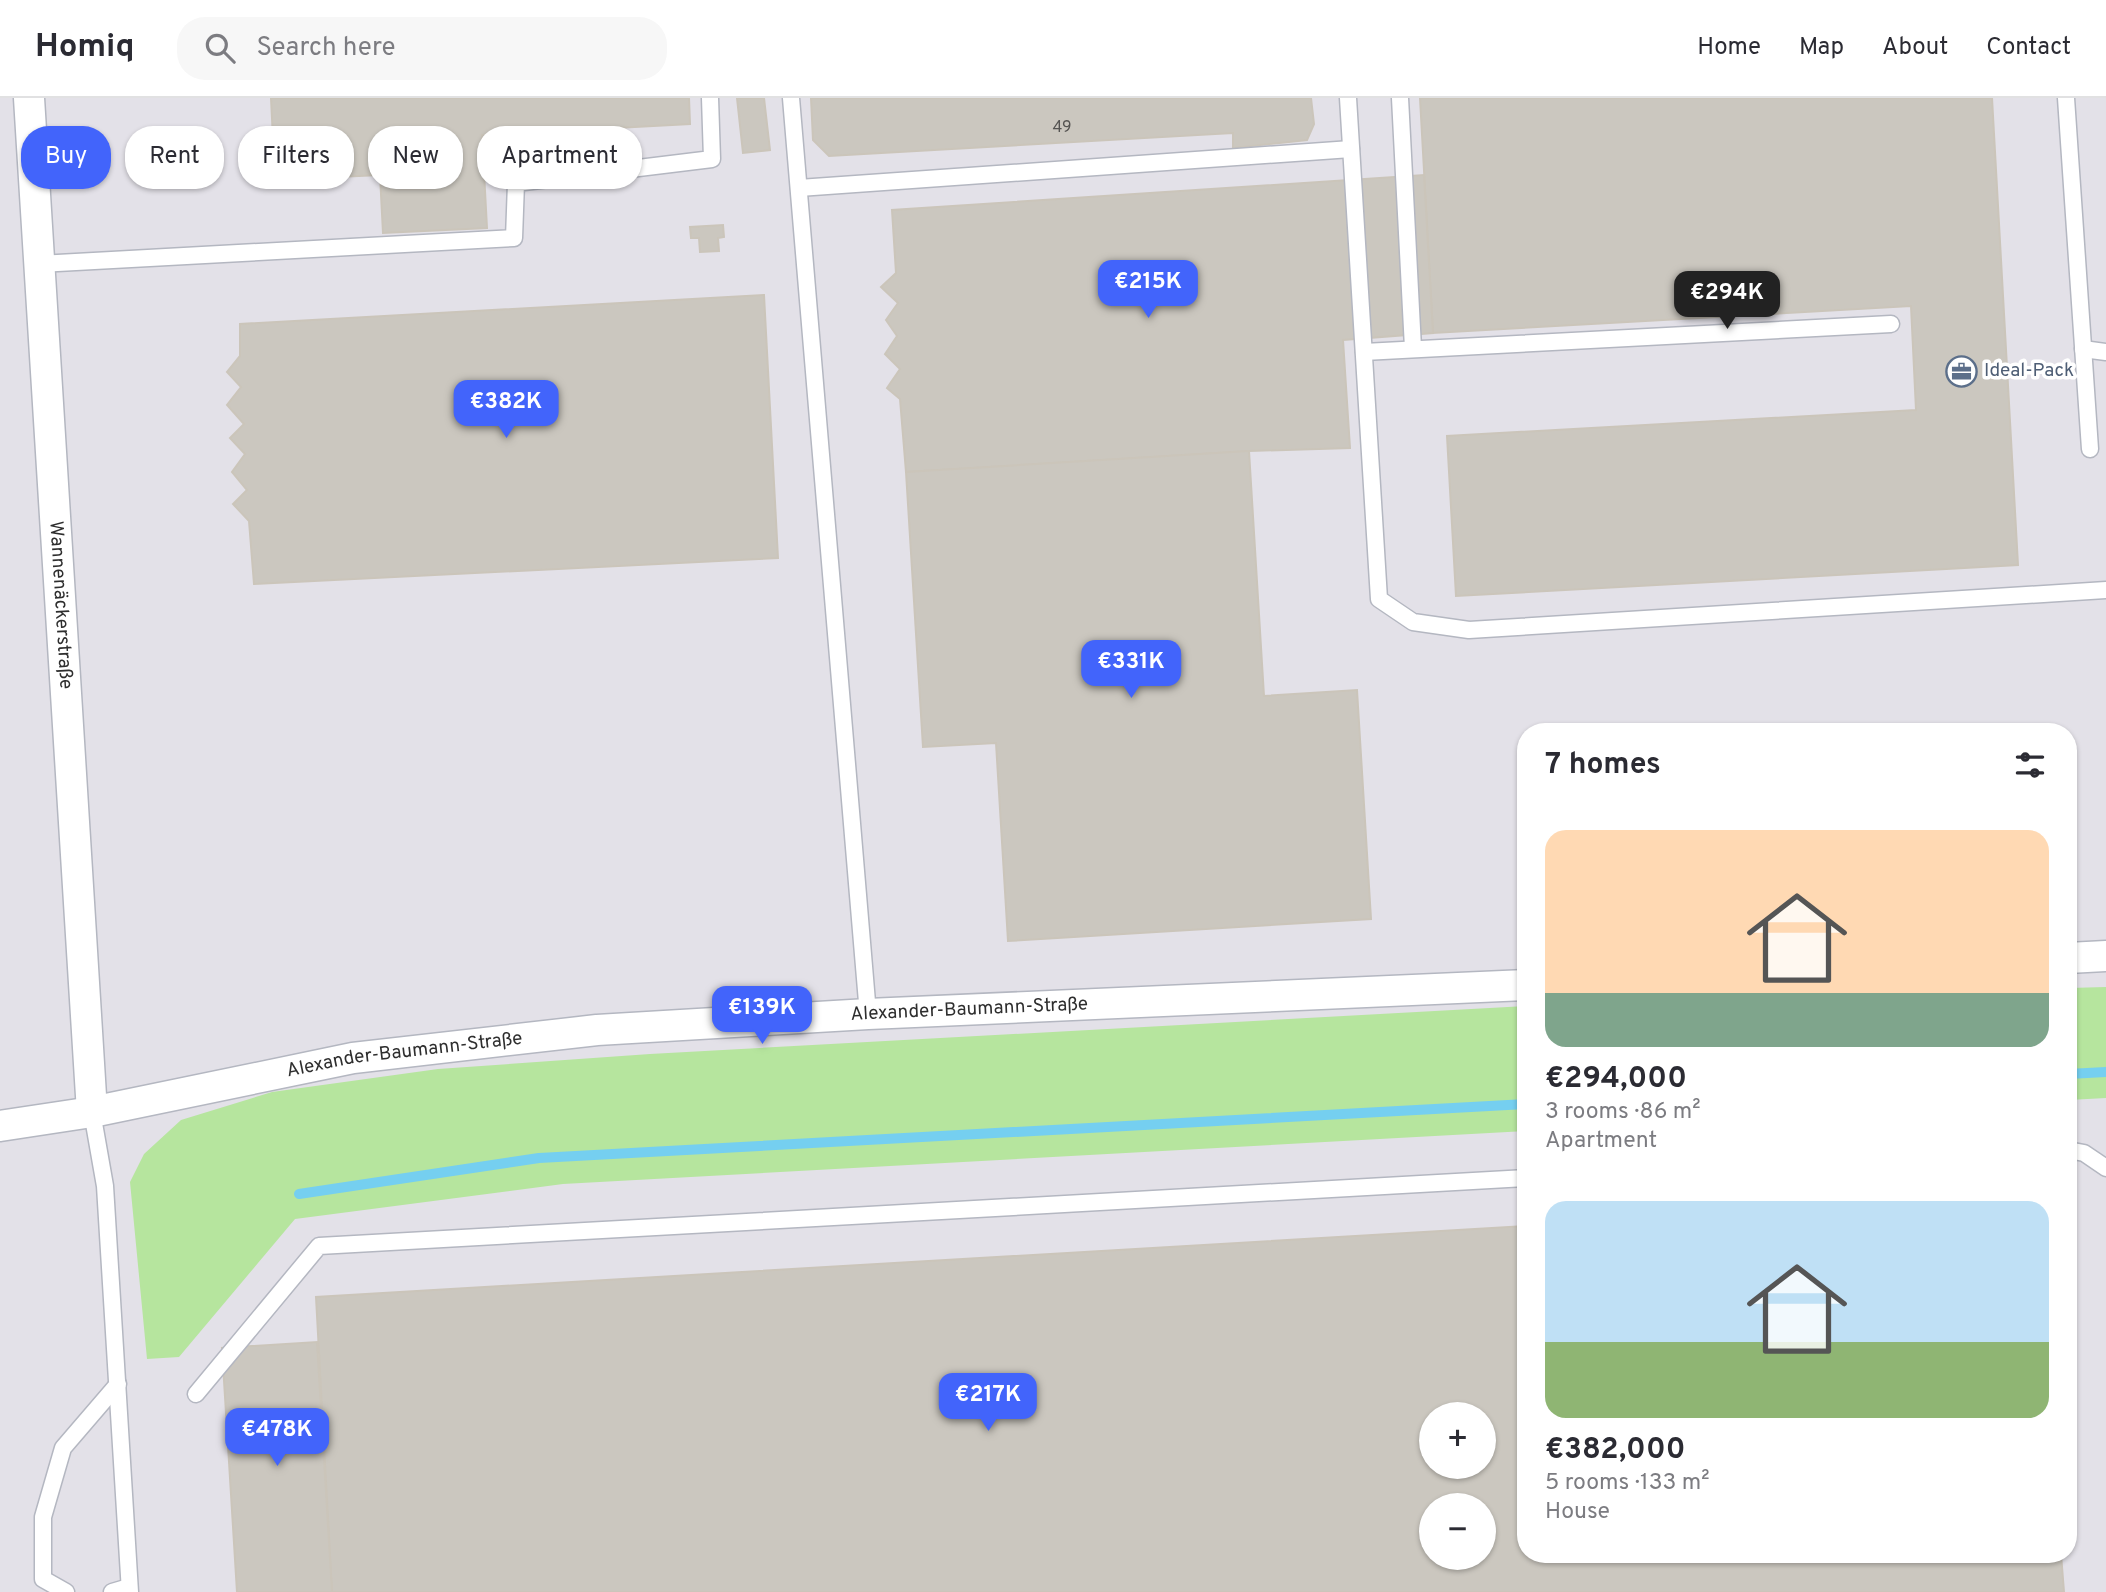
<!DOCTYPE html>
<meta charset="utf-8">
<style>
body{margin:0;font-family:Overpass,sans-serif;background:#f7f7f7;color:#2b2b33;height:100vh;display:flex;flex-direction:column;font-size:26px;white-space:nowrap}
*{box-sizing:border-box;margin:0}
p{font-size:23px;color:#7c7c81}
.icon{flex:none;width:38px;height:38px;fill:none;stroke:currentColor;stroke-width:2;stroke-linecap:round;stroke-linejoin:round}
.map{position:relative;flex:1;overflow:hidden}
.drawer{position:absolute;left:1517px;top:625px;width:560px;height:840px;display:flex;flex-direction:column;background:#fff;border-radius:28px;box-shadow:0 2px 5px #0004}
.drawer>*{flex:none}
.guide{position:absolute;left:21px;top:28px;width:665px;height:63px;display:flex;gap:14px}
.fabs{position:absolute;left:1419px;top:1304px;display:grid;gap:14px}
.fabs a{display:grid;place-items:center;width:77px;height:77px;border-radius:50%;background:#fff;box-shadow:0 2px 5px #0004;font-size:35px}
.price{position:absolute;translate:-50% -60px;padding:0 16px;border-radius:14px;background:#4264fb;color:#fff;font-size:23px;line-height:46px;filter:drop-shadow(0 2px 4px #0008)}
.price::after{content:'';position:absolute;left:50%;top:42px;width:21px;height:16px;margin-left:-10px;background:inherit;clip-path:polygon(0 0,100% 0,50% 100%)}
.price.active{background:#222;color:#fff}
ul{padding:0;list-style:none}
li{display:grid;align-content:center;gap:14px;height:371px;padding:0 28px}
li span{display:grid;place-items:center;height:217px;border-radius:21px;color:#555}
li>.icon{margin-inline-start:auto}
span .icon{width:126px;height:126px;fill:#fffc;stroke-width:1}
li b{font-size:30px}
h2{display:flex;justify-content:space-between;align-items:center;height:84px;padding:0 28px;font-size:30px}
.tag{padding:0 24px;border-radius:28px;background:#fff;box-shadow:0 2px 5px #0004;font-size:24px;line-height:63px}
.tag.active{background:#4264fb;color:#fff}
header{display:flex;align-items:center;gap:42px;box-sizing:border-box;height:98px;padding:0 35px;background:#fff;border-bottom:2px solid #e1e1e2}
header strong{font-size:33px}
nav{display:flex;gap:38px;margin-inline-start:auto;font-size:24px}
.search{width:490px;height:63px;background:#f7f7f7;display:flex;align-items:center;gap:18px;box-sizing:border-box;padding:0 24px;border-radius:28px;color:#7c7c81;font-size:26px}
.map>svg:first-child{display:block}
</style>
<header>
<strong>Homiq</strong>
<div class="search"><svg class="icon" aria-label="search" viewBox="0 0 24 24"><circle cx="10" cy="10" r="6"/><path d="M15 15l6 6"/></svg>Search here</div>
<nav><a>Home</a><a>Map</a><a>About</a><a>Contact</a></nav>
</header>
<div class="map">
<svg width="2106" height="1494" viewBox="0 0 2106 1494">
<rect width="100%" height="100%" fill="#efe9e1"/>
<path fill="#e3e1e8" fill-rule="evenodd" d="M 0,0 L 2106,0 L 2106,1494 L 0,1494 ZM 1526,634 L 2068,634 L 2068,1456 L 1526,1456 ZM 1432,1316 L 1484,1316 L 1484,1368 L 1432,1368 ZM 1432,1407 L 1484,1407 L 1484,1460 L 1432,1460 Z"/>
<g fill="#b6e59e">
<path d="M 2106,889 L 2106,1000 L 2069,1002 L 2069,890 Z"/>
<path d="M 1526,908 L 1526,1033 L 563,1086 L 295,1121 L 179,1259 L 147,1261 L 130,1084 L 144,1056 L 181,1022 L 272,994 L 438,971 L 650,956 Z"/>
</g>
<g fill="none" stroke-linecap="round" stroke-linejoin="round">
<g stroke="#75cff0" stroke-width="10">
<path d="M 2068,976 L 2106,974"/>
<path d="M 299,1096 L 539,1060 L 1526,1006"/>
</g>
</g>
<g fill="#cbc7bf" stroke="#cbc5ba" stroke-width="2" fill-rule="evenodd">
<path d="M 271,0 L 689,0 L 690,26 L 482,37 L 487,130 L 383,135 L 380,77 L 275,82 Z"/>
<path d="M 737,0 L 764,0 L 770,52 L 743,55 Z"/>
<path d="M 811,0 L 1311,0 L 1314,26 L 1307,42 L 1233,50 L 1233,35 L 829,58 L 813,42 Z"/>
<path d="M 1420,0 L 1992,0 L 2018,467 L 1456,498 L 1447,338 L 1916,312 L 1911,208 L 1433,235 Z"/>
<path d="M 1424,77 L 1433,235 L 1343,242 L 1350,350 L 1249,353 L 906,374 L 900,301 L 887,290 L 900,271 L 885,256 L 897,238 L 886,222 L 898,205 L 881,189 L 896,175 L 892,112 Z"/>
<path d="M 723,127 L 724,139 L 718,140 L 719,153 L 700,154 L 699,140 L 691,140 L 690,129 Z"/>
<path d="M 764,197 L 778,460 L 254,486 L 249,423 L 233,406 L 247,392 L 232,374 L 245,356 L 230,340 L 244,326 L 227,307 L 241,289 L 227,274 L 240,258 L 240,226 Z"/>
<path d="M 1249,353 L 1264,598 L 1357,592 L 1371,821 L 1008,843 L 996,645 L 923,649 L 906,374 Z"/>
<path d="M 1526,1128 L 1526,1456 L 2061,1456 L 2064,1494 L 332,1494 L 316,1199 ZM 1432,1316 L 1484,1316 L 1484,1368 L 1432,1368 ZM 1432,1407 L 1484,1407 L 1484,1460 L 1432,1460 Z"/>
<path d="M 317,1244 L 332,1494 L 237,1494 L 222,1250 Z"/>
</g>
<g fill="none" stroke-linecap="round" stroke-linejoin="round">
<defs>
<g id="lane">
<path d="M 791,0 L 868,916"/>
<path d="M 1348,0 L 1379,501 L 1413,524 L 1469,532 L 2106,492"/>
<path d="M 1400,0 L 1413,250"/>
<path d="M 2066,0 L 2090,351"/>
<path d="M 799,90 L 1351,51"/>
<path d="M 39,166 L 514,140 L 516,85 L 712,61 L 710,0"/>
<path d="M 2083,251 L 2106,254"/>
<path d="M 1364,254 L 1891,226"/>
<path d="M 92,1014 L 105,1088 L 130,1494"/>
<path d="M 2068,1052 L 2084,1055 L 2106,1070"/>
<path d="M 196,1296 L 319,1148 L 1526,1080"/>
<path d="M 66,1494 L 43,1481 L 43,1419 L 63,1350 L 118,1286"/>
<path d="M 112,1494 L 129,1489"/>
</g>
<g id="street">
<path id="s1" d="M 29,0 L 92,1014"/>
<path d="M 2068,860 L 2106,858"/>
<path id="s2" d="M 0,1028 L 92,1014 L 353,960 L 597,932 L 868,916 L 1526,887"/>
</g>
</defs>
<use href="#lane" stroke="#b4b7c1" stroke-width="19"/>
<use href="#street" stroke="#b4b7c1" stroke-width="33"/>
<use href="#lane" stroke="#fff" stroke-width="16"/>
<use href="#street" stroke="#fff" stroke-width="30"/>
</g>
<defs>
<symbol id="office-ring" viewBox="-11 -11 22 22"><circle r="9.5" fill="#fff" stroke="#5c6f8a" stroke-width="1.5"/><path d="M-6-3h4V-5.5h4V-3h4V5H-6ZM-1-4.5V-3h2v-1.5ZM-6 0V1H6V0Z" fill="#5c6f8a"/></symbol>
</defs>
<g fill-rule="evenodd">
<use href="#office-ring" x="1944" y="256" width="35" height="35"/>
</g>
<g text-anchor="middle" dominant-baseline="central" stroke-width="7" stroke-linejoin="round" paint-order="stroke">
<g font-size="16" fill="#555452">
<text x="1062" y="30">49</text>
</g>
<g font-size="19" fill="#4e5e75" stroke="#fff" text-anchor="start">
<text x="1984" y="273">Ideal-Pack</text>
</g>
<g font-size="19" fill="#2e2e2e" stroke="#fff">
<text stroke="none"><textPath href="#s1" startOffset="508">Wannenäckerstraße</textPath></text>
<text stroke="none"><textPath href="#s2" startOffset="978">Alexander-Baumann-Straße</textPath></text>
<text stroke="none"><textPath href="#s2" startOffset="411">Alexander-Baumann-Straße</textPath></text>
</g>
</g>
</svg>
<div class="fabs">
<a>+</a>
<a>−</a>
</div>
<b class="price" style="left:1148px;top:222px">€215K</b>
<b class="price active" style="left:1727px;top:233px">€294K</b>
<b class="price" style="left:506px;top:342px">€382K</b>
<b class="price" style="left:1131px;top:602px">€331K</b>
<b class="price" style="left:762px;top:948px">€139K</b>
<b class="price" style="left:988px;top:1335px">€217K</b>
<b class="price" style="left:277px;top:1370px">€478K</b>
<div class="guide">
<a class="tag active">Buy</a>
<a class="tag">Rent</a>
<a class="tag">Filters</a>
<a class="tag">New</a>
<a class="tag">Apartment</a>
</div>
<section class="drawer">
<h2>7 homes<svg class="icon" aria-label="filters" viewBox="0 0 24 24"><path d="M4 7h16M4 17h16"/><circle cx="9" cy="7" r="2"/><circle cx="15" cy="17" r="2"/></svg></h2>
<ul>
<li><span style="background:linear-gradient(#ffd9b3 75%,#7fa58c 0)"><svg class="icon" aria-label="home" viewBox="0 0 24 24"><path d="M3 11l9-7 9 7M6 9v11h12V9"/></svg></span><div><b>€294,000</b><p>3 rooms · 86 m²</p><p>Apartment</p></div></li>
<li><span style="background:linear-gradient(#bfe0f5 65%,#8fb573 0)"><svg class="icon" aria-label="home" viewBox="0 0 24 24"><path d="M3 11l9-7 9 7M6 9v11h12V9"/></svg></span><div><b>€382,000</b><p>5 rooms · 133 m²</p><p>House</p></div></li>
</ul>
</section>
</div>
